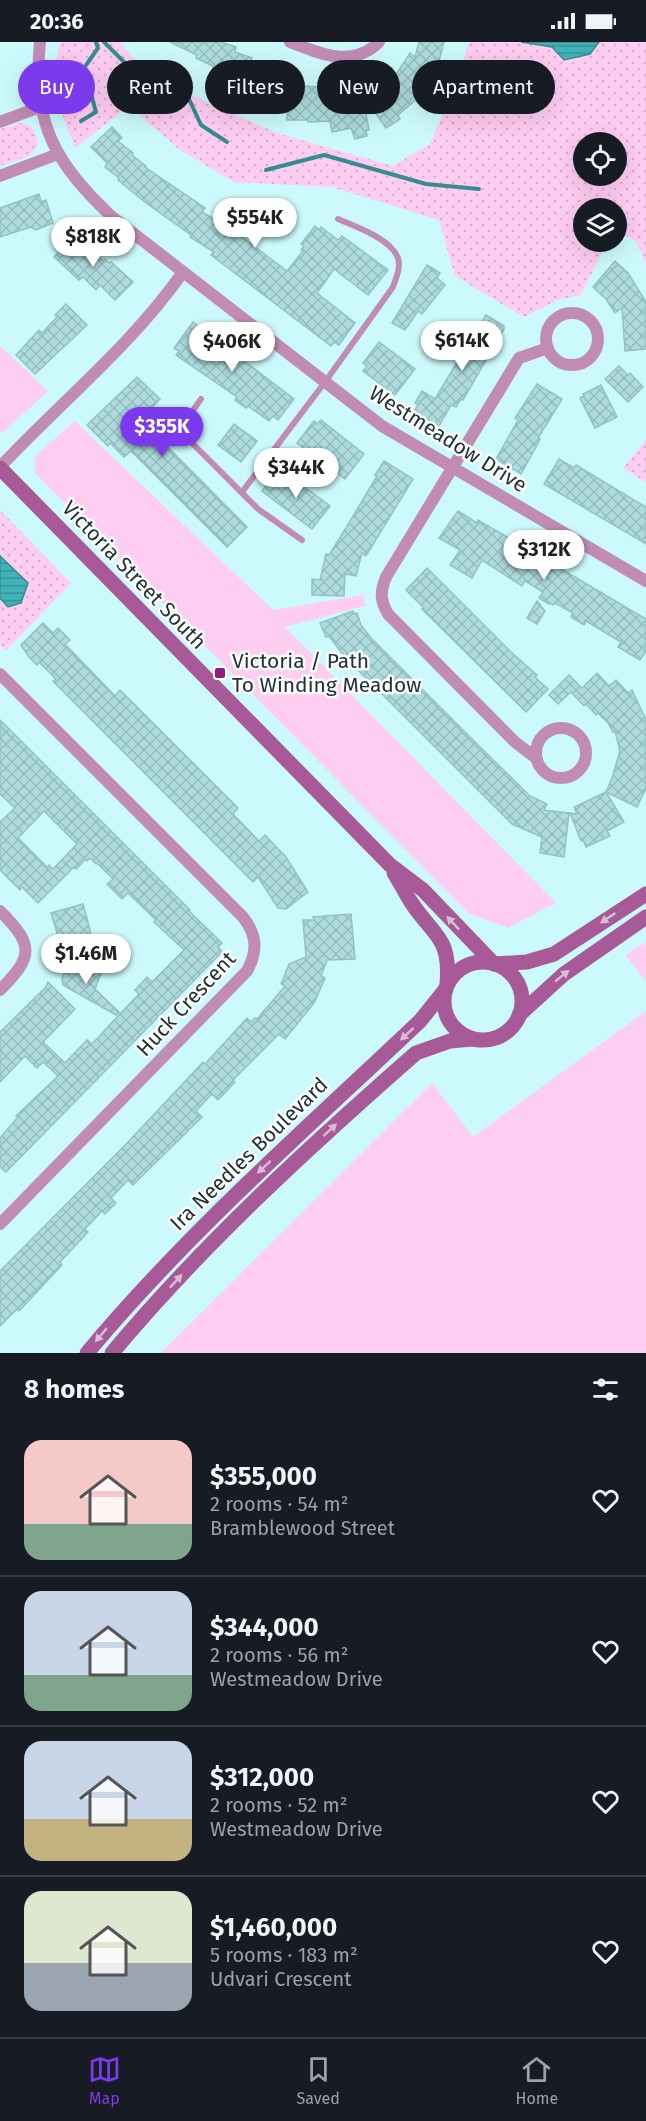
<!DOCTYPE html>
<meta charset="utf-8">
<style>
body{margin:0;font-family:"Fira Sans",sans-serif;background:#242831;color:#f1f3f6;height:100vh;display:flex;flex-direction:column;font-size:22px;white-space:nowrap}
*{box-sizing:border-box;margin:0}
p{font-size:20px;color:#9ea1a6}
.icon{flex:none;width:33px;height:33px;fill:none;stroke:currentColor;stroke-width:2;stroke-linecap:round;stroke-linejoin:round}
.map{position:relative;height:1311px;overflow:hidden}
.side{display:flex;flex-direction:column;background:#171b24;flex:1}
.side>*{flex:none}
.top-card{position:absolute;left:18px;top:18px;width:610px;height:54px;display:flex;gap:12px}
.fabs{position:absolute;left:573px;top:90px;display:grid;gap:12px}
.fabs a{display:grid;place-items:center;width:54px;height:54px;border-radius:50%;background:#171b24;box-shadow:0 6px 24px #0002;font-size:30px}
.price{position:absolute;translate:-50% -51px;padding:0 14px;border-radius:21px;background:#fff;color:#222;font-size:20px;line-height:39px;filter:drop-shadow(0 2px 3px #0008)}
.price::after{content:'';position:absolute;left:50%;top:36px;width:18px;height:14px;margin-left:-9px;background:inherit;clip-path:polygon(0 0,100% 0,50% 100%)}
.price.current{background:#7c3aed;color:#fff}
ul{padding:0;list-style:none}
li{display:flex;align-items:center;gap:18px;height:150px;padding:0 24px}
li+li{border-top:2px solid #363941}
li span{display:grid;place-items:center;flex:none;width:168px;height:120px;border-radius:18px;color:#555}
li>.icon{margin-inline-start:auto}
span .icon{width:72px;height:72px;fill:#fffc;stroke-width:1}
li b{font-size:26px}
h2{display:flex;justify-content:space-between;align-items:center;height:72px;padding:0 24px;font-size:26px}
.pill{padding:0 21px;border-radius:27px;background:#171b24;box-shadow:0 6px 24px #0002;font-size:21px;line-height:54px}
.pill.current{background:#7c3aed;color:#fff}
.status{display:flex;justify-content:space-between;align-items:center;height:42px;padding:0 30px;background:#171b24;direction:ltr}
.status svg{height:16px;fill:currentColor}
.tabs{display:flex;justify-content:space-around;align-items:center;height:84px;border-top:2px solid #363941;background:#171b24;font-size:16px;color:#9ea1a6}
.tabs a{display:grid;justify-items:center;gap:3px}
.tabs .current{color:#7c3aed}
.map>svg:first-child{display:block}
</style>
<div class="status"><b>20:36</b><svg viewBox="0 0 49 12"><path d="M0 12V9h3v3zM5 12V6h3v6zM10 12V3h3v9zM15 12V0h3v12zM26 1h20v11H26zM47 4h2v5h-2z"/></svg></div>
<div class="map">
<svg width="646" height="1311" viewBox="0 0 646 1311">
<defs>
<pattern id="park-dots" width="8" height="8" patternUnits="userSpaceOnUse" patternTransform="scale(1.5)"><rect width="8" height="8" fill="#fecdf2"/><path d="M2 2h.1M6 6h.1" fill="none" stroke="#d9b0d0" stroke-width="1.8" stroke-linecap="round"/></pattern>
<pattern id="water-rules" width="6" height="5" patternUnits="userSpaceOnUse" patternTransform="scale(1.5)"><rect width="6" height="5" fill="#3fb3b8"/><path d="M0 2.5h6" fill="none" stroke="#349296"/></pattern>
<pattern id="building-cross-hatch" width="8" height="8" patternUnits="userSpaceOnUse" patternTransform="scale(1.5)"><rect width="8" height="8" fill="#aedcde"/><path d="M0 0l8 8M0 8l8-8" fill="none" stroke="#95bdbf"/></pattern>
</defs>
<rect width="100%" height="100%" fill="#ccfafc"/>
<g fill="#fecdf2">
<path d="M 0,304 L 48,349 L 2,391 L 0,388 Z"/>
<path d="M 75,379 L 273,568 L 364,553 L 365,564 L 285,585 L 556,861 L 508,886 L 469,872 L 35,431 L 35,414 Z"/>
<path d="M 646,900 L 646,939 L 625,913 Z"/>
<path d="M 646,969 L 646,1311 L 161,1311 L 432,1041 L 473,1095 Z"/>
</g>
<g fill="url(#park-dots)" fill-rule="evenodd">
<path d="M 60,0 L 119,0 L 152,36 L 277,91 L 393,124 L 430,102 L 458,36 L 469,0 L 646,0 L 646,223 L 637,200 L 621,191 L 617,192 L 616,166 L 584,166 L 584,200 L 607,200 L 581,253 L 558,258 L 524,275 L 455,234 L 439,178 L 332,145 L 234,140 L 180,108 L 129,64 L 75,106 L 62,72 L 55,23 ZM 584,100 L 616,100 L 616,134 L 584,134 Z"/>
<path d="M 18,81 C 32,81 38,91 38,104 L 29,114 L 0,124 L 0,87 Z"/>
<path d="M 646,398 L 646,440 L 623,426 Z"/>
<path d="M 0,468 L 71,541 L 6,609 L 0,603 Z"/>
</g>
<g fill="url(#water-rules)" stroke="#368c90" stroke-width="1.5">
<path d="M 521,0 L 599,0 L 590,12 L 564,18 L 552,5 Z"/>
<path d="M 0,514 L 28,541 L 21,561 L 8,565 L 0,556 Z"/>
</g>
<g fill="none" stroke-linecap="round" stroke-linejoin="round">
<g stroke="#368c90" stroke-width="4">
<path d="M 104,0 L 151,47 L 189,57 L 201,83 L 227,100"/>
<path d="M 81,79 L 96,70 L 84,26 L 98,6 L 96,0"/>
<path d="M 266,128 L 324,113 L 426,142 L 479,147"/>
</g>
</g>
<g fill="url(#building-cross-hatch)" stroke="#94c1c3" stroke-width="1.5" fill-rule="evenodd">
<path d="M 170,0 L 221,0 L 236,5 L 235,10 L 252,16 L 250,20 L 268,25 L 267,29 L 285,32 L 284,39 L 302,40 L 302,44 L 321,45 L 322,53 L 342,49 L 343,55 L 355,52 L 357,60 L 363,56 L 369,88 L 366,89 L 367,94 L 355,97 L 351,86 L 332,90 L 330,79 L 308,80 L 308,78 L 287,78 L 287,66 L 265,62 L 266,58 L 226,45 L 229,35 L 212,29 L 213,24 L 196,16 L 197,13 Z"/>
<path d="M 419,0 L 444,0 L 439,19 L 416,54 L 418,56 L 398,73 L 400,77 L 386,86 L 364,55 L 378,45 L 380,47 L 395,34 L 410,11 L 415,15 Z"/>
<path d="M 112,85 L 122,96 L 118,99 L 133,111 L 132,113 L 146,124 L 145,125 L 205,166 L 202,170 L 231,187 L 287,229 L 303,209 L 301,208 L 304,204 L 301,202 L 315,184 L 319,188 L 321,185 L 338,198 L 342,194 L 388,228 L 368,253 L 334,227 L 317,251 L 355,281 L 339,303 L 334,300 L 331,304 L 211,213 L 214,210 L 190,195 L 191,193 L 146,161 L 118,138 L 119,136 L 105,125 L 107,121 L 91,105 Z"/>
<path d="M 39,152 L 41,160 L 46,158 L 53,181 L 36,188 L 31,185 L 0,195 L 0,166 Z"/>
<path d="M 74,195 L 90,206 L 103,219 L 105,217 L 109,221 L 111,220 L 133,240 L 115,258 L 100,243 L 96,248 L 83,235 L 79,238 L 54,215 Z"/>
<path d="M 615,219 L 628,231 L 646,260 L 646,307 L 625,309 L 622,266 L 615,271 L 606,257 L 593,245 Z"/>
<path d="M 427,223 L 440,231 L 437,236 L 445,243 L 422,272 L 418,269 L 405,288 L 392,281 Z"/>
<path d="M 66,262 L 87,283 L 35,332 L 16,313 L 39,288 L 42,291 L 57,275 L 55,273 Z"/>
<path d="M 486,273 L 504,284 L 504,287 L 463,358 L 461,357 L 456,365 L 451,363 L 439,384 L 414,369 L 418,363 L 415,361 L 422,349 L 435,357 L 462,312 L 460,310 L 470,292 L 473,294 Z"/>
<path d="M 193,280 L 294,357 L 278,378 L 273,374 L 269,379 L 248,364 L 246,366 L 235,358 L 237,355 L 176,313 L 179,309 L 174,306 Z"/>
<path d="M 379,300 L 415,327 L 395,353 L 363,329 L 367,324 L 363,321 Z"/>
<path d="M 619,324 L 628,333 L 630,331 L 643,345 L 628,360 L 605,337 Z"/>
<path d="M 137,335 L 160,357 L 141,378 L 247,485 L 227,505 L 131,409 L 124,415 L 110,401 L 108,404 L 87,383 Z"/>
<path d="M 537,342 L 562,357 L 538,396 L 540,397 L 535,407 L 521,432 L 496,417 L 518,378 L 515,376 Z"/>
<path d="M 601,343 L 617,375 L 595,386 L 580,356 L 584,354 L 583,352 Z"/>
<path d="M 321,378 L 364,412 L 345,437 L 297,401 L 314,379 L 317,382 Z"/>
<path d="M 234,382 L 257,399 L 241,420 L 218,403 Z"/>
<path d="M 559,417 L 574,426 L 576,423 L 646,465 L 646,502 L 544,442 Z"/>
<path d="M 384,419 L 413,437 L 366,514 L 362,511 L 356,534 L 345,532 L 344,554 L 312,553 L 312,537 L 320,538 L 326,512 L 329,513 L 346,486 L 377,434 L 375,433 Z"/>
<path d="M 279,426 L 330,464 L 312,487 L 262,449 Z"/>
<path d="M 458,469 L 477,481 L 478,478 L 526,506 L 646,577 L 646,609 L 640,618 L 618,605 L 621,600 L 586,579 L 584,583 L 571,575 L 573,571 L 555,561 L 553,563 L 550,561 L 549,562 L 539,556 L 543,550 L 525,539 L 522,544 L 482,518 L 472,536 L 450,523 L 460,508 L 439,496 Z"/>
<path d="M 427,526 L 511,610 L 537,633 L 535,635 L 548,647 L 526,670 L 433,578 L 422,567 L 424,566 L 406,548 Z"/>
<path d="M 537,559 L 545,569 L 537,582 L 527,576 Z"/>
<path d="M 353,569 L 354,572 L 357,571 L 361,583 L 371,596 L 475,700 L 530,754 L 547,762 L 544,768 L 569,771 L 564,815 L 540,811 L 542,795 L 512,782 L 344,614 L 329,594 L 326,595 L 320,581 Z"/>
<path d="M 43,581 L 53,591 L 58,586 L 70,598 L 65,602 L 115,654 L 120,648 L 238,766 L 233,772 L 259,799 L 265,793 L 286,815 L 308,850 L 286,867 L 278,866 L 258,835 L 253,840 L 53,639 L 56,637 L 39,620 L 37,623 L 29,615 L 21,603 Z"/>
<path d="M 597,631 L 609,644 L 616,638 L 628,651 L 632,648 L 646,678 L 646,746 L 637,765 L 606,750 L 624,780 L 607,789 L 610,794 L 586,805 L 583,798 L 581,799 L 570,771 L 577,772 L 574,765 L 606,750 L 612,736 L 620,709 L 615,689 L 613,690 L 608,681 L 598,671 L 596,673 L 586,662 L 584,664 L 571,650 L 558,662 L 549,653 L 569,633 L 582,646 Z"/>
<path d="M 0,678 L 190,868 L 189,869 L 222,901 L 218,905 L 222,910 L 6,1130 L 0,1125 L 0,1096 L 18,1075 L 16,1074 L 58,1034 L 43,1020 L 37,1026 L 25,1014 L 0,1040 L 0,990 L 45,946 L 48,940 L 75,967 L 43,1000 L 65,1021 L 87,998 L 92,1002 L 118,974 L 139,952 L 135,948 L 147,935 L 152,940 L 184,908 L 154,880 L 156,878 L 128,851 L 122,857 L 107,842 L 113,837 L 97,821 L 96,822 L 90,816 L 87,819 L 86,817 L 76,827 L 74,825 L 38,861 L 22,845 L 20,848 L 0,828 L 0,780 L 15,766 L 0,752 ZM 44,769 L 77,802 L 53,827 L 49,823 L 47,825 L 18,796 Z"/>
<path d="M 83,862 L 90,888 L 92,910 L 60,913 L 58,894 L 51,871 Z"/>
<path d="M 351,872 L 355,917 L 327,918 L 321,934 L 325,936 L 314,961 L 285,997 L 279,992 L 233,1038 L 235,1040 L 218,1058 L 212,1052 L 196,1069 L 202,1075 L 133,1143 L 128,1138 L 111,1156 L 116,1161 L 105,1172 L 102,1169 L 85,1187 L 88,1190 L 60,1220 L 62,1223 L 19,1269 L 17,1267 L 0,1284 L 0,1229 L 130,1098 L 203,1020 L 205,1022 L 247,976 L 251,980 L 255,976 L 257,977 L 285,944 L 281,942 L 289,922 L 306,915 L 303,878 L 314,878 L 313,875 Z"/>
<path d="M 70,918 L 101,932 L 95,947 L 119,970 L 116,973 L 63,943 L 62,936 Z"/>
</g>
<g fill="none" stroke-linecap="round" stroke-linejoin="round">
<g stroke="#c18cb4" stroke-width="6">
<path d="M 201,357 L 179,388 L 258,467 L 302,498"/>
<path d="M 242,450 L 325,340 L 393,245 C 396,236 401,226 398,216 C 391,197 355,184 338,177"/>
</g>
<g stroke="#c18cb4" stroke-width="12">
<path d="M 40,0 C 32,80 54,120 111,174 L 382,384 L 646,539"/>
<path d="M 290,0 C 320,12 353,26 379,0"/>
<path d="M 0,80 L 40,65"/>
<path d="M 0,134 L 58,112"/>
<circle cx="572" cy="297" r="26"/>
<path d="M 0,425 C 61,360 131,304 183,230"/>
<path d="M 0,632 L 243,875 C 257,893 258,909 247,929 L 0,1182"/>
<circle cx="561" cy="711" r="25"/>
<path d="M 536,716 L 515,700 L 388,572 C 380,558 380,550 386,535 L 519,316 L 548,306"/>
<path d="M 0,869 C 34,903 34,914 0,948"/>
</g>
<g stroke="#a75a97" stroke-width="15">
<path d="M 0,426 L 390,823 L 423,848 L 494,922"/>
<path d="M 394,831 C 400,840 405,851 411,860 C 434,895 451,894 447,943"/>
<circle cx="483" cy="959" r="39"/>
<path d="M 494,922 L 527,920 L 554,912 L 646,852"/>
<path d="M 519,973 L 564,932 L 646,875"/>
<path d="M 87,1311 C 188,1190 306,1087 420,979 L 445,948"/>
<path d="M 112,1311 C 203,1202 309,1105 416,1011 L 450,999 L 473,997"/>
</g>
</g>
<defs><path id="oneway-solid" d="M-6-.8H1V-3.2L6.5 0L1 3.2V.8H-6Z" transform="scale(1.5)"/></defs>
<g fill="#dbbcd4">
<use href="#oneway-solid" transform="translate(608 876) rotate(146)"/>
<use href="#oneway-solid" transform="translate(453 881) rotate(-133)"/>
<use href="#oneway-solid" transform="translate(562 934) rotate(-39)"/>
<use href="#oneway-solid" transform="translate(407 992) rotate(137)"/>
<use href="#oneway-solid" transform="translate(330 1088) rotate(-43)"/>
<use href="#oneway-solid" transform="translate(264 1125) rotate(137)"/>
<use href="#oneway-solid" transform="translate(176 1239) rotate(-47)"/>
<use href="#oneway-solid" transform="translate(101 1293) rotate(130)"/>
</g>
<rect fill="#8e1c7d" stroke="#fdfdfd" stroke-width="2" x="214" y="625" width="12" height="12" rx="3"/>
<g text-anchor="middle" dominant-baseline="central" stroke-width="5" stroke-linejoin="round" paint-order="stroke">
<g font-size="21" fill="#203233" stroke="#fdfdfd">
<text transform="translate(448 397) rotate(32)">Westmeadow Drive</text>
<text transform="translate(134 533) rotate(46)">Victoria Street South</text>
<text transform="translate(186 962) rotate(-47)">Huck Crescent</text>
<text transform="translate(249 1112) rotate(-44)">Ira Needles Boulevard</text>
</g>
<g font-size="21" fill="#203233" stroke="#fdfdfd" text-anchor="start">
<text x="232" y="619">Victoria / Path<tspan x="232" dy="24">To Winding Meadow</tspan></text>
</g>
</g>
</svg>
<div class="fabs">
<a><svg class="icon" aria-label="locate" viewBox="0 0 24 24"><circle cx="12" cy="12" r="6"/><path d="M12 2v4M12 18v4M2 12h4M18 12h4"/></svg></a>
<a><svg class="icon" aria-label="layers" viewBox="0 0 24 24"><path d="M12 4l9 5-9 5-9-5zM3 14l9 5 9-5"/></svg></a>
</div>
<b class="price" style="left:255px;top:207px">$554K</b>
<b class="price" style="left:93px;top:226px">$818K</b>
<b class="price" style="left:462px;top:330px">$614K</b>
<b class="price" style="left:232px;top:331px">$406K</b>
<b class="price current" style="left:162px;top:416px">$355K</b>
<b class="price" style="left:296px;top:457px">$344K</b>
<b class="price" style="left:544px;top:539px">$312K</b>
<b class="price" style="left:86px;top:943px">$1.46M</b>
<div class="top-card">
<a class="pill current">Buy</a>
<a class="pill">Rent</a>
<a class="pill">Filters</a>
<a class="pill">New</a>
<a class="pill">Apartment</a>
</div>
</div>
<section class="side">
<h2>8 homes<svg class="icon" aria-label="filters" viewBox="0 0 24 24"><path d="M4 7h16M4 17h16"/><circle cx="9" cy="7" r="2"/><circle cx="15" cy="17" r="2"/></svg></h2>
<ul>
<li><span style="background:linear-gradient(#f6c9c9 70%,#7fa58c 0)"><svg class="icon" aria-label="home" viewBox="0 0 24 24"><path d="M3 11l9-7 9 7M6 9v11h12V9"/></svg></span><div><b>$355,000</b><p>2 rooms · 54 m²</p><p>Bramblewood Street</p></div><svg class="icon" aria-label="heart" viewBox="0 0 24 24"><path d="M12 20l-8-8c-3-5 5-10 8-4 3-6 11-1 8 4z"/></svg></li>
<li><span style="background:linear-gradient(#c9d6e8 70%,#7fa58c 0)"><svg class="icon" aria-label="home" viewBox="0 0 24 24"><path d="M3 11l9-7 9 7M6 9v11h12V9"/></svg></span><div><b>$344,000</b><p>2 rooms · 56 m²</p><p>Westmeadow Drive</p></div><svg class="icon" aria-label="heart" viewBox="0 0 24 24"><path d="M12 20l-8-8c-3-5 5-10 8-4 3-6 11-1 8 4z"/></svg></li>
<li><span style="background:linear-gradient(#c9d6e8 65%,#c2b280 0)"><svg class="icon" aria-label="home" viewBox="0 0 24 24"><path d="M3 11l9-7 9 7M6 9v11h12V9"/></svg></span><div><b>$312,000</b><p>2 rooms · 52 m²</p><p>Westmeadow Drive</p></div><svg class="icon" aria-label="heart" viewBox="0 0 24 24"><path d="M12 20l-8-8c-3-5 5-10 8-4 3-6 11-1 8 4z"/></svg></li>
<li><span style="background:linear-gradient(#dfe7d0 60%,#9aa5b1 0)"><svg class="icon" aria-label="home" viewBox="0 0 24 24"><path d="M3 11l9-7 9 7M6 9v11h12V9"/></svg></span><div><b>$1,460,000</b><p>5 rooms · 183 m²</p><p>Udvari Crescent</p></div><svg class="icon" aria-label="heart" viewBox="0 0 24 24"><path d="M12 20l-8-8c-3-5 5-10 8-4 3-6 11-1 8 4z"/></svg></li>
</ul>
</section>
<nav class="tabs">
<a class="current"><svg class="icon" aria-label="map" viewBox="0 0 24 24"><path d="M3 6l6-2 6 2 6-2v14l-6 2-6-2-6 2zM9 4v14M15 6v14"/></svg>Map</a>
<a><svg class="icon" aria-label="saved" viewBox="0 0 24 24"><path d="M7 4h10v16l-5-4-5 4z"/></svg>Saved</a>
<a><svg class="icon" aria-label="home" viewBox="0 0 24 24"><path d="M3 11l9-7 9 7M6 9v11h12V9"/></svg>Home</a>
</nav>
